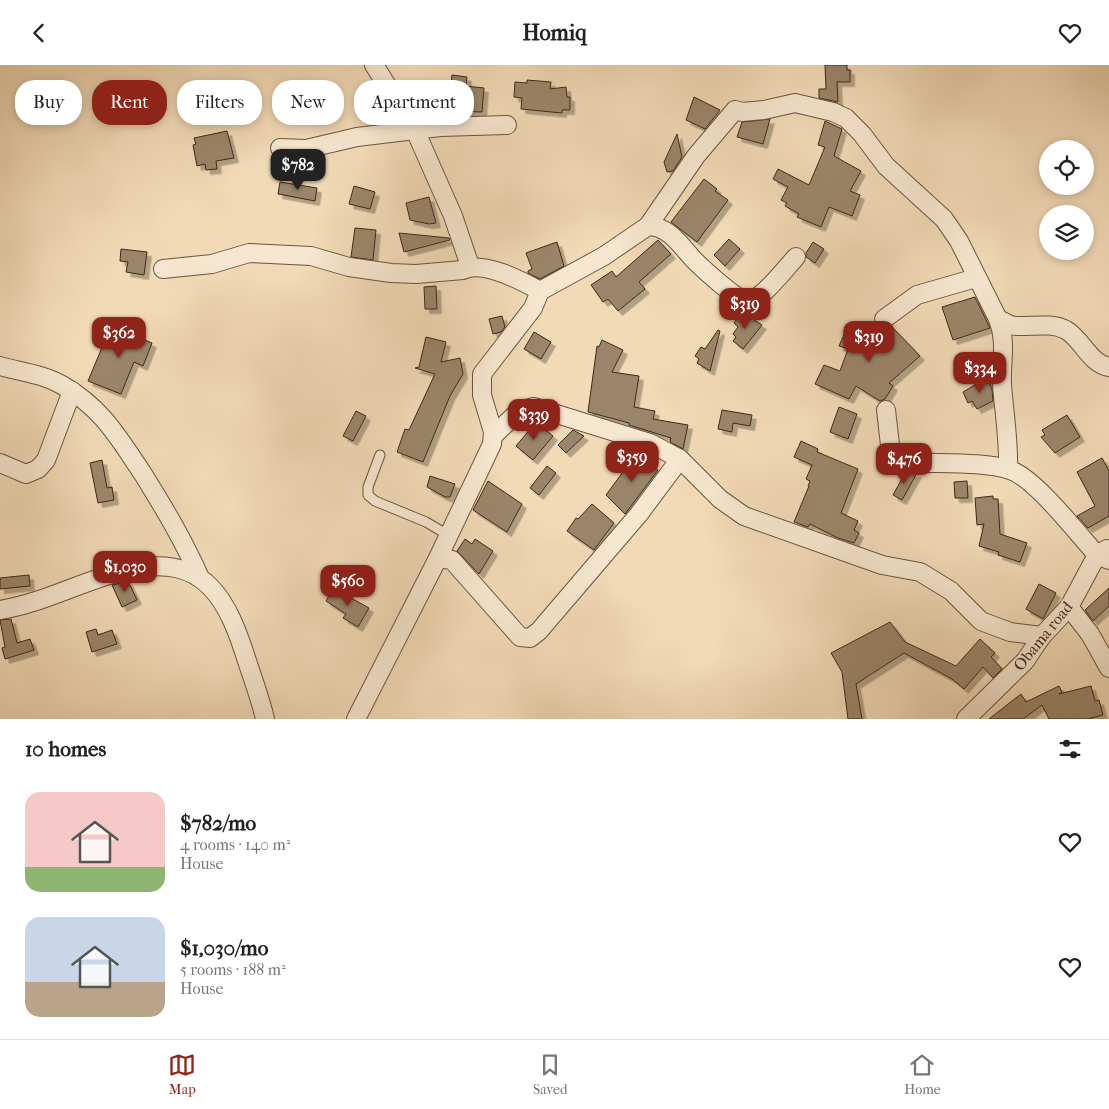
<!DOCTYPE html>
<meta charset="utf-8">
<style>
body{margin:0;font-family:"IM FELL French Canon",serif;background:#f2f2f2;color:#222;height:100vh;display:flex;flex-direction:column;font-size:19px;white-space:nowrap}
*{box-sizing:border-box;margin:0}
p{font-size:16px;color:#767676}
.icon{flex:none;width:28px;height:28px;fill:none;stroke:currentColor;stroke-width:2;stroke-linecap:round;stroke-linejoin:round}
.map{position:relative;height:654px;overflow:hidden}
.panel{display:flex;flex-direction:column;background:#fff;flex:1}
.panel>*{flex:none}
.top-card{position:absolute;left:15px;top:15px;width:500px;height:45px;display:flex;gap:10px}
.tools{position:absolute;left:1039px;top:75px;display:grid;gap:10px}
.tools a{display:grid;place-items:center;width:55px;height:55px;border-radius:50%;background:#fff;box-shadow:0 2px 8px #0003;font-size:25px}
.price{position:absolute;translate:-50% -42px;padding:0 11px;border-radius:10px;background:#8f2418;color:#fff;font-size:16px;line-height:32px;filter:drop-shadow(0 1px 2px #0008)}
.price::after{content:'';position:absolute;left:50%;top:30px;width:15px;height:11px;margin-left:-8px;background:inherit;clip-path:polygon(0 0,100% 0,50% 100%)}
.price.active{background:#222;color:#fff}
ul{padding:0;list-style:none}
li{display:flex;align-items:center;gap:15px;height:125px;padding:0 25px}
li span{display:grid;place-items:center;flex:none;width:140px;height:100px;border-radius:15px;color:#555}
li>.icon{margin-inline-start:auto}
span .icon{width:60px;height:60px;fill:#fffc;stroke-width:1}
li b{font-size:21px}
h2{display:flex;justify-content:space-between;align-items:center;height:60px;padding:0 25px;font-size:21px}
.pill{padding:0 18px;border-radius:20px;background:#fff;box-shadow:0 2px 8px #0003;font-size:18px;line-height:45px}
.pill.active{background:#8f2418;color:#fff}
header{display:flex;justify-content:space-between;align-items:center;height:65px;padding:0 25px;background:#fff;font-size:22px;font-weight:800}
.menu{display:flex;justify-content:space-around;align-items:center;height:70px;border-top:1px solid #e0e0e0;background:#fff;font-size:14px;color:#767676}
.menu a{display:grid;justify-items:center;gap:2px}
.menu .active{color:#8f2418}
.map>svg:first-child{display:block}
</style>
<header><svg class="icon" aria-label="back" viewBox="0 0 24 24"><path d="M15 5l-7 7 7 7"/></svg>Homiq<svg class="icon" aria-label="heart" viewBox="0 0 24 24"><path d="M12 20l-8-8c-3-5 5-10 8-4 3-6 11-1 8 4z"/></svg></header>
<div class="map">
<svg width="1109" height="654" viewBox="0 0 1109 654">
<defs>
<filter id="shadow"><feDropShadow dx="4.5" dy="4.5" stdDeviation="0" flood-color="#0004"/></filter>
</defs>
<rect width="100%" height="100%" fill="#f2dab6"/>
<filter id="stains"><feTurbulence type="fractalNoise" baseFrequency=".004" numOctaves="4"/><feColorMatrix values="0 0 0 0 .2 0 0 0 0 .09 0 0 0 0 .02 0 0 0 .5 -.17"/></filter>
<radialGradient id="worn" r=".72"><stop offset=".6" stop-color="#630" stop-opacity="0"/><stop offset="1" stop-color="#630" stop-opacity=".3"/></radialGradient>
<g fill="#9b856a" stroke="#3c2917" filter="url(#shadow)">
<path d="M 825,0 L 847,0 L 847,5 L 850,5 L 850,17 L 837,17 L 838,37 L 819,33 L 819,24 L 826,24 Z"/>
<path d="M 452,10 L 467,12 L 466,21 L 484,23 L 482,47 L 448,46 Z"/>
<path d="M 527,15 L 551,17 L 550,24 L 566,22 L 567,32 L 570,32 L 570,45 L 562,45 L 562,48 L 521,44 L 522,33 L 514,32 L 515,17 L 527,18 Z"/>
<path d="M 694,32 L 720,45 L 705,64 L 686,55 Z"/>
<path d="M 770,54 L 763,79 L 737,72 L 742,57 Z"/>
<path d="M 825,56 L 842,64 L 834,91 L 861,106 L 850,126 L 860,130 L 852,151 L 829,142 L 821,162 L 797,152 L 799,149 L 785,141 L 787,138 L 781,135 L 788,122 L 773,114 L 778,104 L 809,120 L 825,82 L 818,80 Z"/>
<path d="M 227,66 L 234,93 L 216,96 L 217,104 L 206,105 L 205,99 L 197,101 L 193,80 L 196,79 L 194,73 Z"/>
<path d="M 677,69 L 682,92 L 673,106 L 667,107 L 664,97 Z"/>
<path d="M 704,114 L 717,124 L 715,126 L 728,135 L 697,177 L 671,157 Z"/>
<path d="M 280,117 L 317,123 L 315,136 L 278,129 Z"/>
<path d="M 354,121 L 375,127 L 370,144 L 349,139 Z"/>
<path d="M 429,132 L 436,158 L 429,159 L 410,155 L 406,138 Z"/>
<path d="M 355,163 L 376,165 L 373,195 L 351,192 Z"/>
<path d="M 399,168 L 449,173 L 450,175 L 404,187 Z"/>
<path d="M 729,174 L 740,184 L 725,201 L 714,190 Z"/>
<path d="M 658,175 L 671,189 L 639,217 L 645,224 L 618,246 L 608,234 L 603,237 L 591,220 L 612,206 L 616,212 Z"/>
<path d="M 557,177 L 564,201 L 540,214 L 528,208 L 528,206 L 532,204 L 526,188 Z"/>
<path d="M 813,177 L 824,184 L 815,198 L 806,192 L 806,188 Z"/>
<path d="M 121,184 L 147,187 L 144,210 L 126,207 L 128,197 L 120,196 Z"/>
<path d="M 436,221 L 437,244 L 425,244 L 424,222 Z"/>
<path d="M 975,232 L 990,263 L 953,275 L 942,242 Z"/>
<path d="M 742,247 L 762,260 L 743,284 L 733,276 L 736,272 L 733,269 L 738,262 L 734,258 Z"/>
<path d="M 502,251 L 505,262 L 501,267 L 493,269 L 489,254 Z"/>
<path d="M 857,259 L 884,270 L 892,262 L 920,291 L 889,318 L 893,321 L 885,334 L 880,336 L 856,321 L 849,334 L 815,319 L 824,300 L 840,306 L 848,284 L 839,281 L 847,263 L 854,266 Z"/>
<path d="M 111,261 L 152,278 L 143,301 L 134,297 L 121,329 L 88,316 Z"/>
<path d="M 718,265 L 720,266 L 710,306 L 697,298 L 699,294 L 695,291 L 701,282 L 705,284 Z"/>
<path d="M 534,267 L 551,277 L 541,294 L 524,284 Z"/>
<path d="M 426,272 L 446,277 L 441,297 L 460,293 L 463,309 L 450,331 L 423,397 L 397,387 L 405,364 L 409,365 L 435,309 L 415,303 L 419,302 Z"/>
<path d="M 602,275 L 623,285 L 612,307 L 639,311 L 634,342 L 655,346 L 653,354 L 688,360 L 683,384 L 670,377 L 671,373 L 629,360 L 629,358 L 588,347 L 597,281 L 599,282 Z"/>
<path d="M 987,313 L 992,324 L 993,336 L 977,344 L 972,336 L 968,338 L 963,327 Z"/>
<path d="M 839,342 L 857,349 L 848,374 L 830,367 Z"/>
<path d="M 722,345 L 752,350 L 750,361 L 733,358 L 732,367 L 718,364 Z"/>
<path d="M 356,346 L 366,351 L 353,376 L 343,371 Z"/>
<path d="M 1067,350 L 1080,372 L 1055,388 L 1041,372 L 1045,370 L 1042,365 Z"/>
<path d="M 536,357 L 553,371 L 533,395 L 516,381 Z"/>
<path d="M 573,365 L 584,371 L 566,388 L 558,380 Z"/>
<path d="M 801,376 L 818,384 L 817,387 L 858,404 L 841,448 L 858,456 L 854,465 L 859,468 L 854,478 L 838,473 L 810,459 L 808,462 L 794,457 L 809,421 L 808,421 L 810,416 L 806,414 L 812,400 L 794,392 Z"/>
<path d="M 637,388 L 658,405 L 625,449 L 606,430 Z"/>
<path d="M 1102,393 L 1109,406 L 1109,451 L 1088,463 L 1077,451 L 1095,441 L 1077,407 Z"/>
<path d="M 102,395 L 107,423 L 112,422 L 114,435 L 98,438 L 90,398 Z"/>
<path d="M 547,401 L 556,408 L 539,430 L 530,423 Z"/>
<path d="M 905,408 L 917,408 L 902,435 L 893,430 Z"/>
<path d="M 430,411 L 455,419 L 450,432 L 445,432 L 427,422 Z"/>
<path d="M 488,416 L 522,439 L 507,467 L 473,445 Z"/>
<path d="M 967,416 L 968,433 L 955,433 L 954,417 Z"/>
<path d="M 993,431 L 993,434 L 998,434 L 1000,469 L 1027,478 L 1020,497 L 998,490 L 999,487 L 979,481 L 984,459 L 977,460 L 975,433 Z"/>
<path d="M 592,439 L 614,458 L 594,485 L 567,466 L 576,453 L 578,454 Z"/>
<path d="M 465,474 L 472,479 L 475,474 L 493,486 L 479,509 L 457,486 Z"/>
<path d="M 29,510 L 30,521 L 0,524 L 0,513 Z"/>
<path d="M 128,516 L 137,535 L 122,542 L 112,520 Z"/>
<path d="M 1039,519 L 1056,528 L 1043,554 L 1026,544 Z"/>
<path d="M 333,523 L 369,543 L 358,562 L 343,553 L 346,549 L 326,536 Z"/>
<path d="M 1109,523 L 1109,541 L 1093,556 L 1085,545 Z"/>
<path d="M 11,554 L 17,578 L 30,574 L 34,585 L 5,594 L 2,583 L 5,582 L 0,555 Z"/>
<path d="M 890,557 L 905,577 L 956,601 L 980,574 L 995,588 L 991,592 L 1002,604 L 993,613 L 983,602 L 964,624 L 952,614 L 904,588 L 856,619 L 862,654 L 848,654 L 842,607 L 831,588 Z"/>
<path d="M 96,564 L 98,570 L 112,565 L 117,579 L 92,587 L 86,567 Z"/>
<path d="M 1059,621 L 1062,627 L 1059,629 L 1091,621 L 1095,636 L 1099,635 L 1103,650 L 1088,654 L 1049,654 L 1042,640 L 1023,654 L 989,654 L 1021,629 L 1026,637 Z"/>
</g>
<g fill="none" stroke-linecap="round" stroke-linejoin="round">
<defs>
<path id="service" d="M 380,390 L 368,422 L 368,430 L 375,436 L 426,457 L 448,470"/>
<g id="minor">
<path d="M 374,0 L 415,65 L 453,151 L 470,201"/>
<path d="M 280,83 L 306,84 L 357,72 L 440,62 L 507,60"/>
<path d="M 648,161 L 696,91 L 735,45 L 742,47 L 764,45 L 795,38 L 833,47 L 846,53 L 862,69 L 886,101 L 944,154 L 959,176 L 998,254 C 1007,277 1001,296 1002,319 C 1004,347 1009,375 1008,404"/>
<path d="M 163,204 L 212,199 L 249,188 L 311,191 L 349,202 L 391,208 L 416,209 L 463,205 C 483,195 522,216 540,226"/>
<path d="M 884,254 L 917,230 L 976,213"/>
<path d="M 998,254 C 1003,256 1010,261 1016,261 C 1032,262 1051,257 1066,265 C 1082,274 1090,299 1109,302"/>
<path d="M 0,301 C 21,307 43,309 62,320 C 102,343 118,372 143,409 C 164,443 184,476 200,513"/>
<path d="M 886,345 L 890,380 L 894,396 C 928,400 980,395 1010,405 C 1035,413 1078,469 1097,490 L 1109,495"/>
<path d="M 494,370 L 519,346 L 534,342 L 650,378 L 680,394 L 720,434 L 744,451 L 882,500 L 920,507 L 951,526 L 981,556 L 1010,567 L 1042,571"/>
<path d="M 0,398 L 26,409 L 38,404 L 46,395 L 72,326"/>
<path d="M 438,493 L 452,495 L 520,572 L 530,573 L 539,566 L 639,449 L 680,394"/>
<path d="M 1069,542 L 1090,569 L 1109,603"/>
<path d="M 0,545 C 44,538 84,515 127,505 C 206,487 228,535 248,599 C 254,617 261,636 265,654"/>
<path d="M 356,654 L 438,493 L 492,379 L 493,367 L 482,330 L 482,309 L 533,243 L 540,226 L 604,191 L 648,161 C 669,161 681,181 694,195 C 705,206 733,231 746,237 C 761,236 785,204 796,192"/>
<path d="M 966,654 L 1025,596 L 1042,571 L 1069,542 L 1097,490 L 1107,484"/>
</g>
</defs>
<use href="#service" stroke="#6a553f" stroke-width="11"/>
<use href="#minor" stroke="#6a553f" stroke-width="20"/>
<use href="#service" stroke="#f7e7d0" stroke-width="9"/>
<use href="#minor" stroke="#f7e7d0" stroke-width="18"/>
</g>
<g text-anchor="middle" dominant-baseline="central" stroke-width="4" stroke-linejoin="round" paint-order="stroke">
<g font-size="16" fill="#3c2917" stroke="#f7e7d0">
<text transform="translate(1043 571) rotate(-51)">Obama road</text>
</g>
</g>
<rect width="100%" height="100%" filter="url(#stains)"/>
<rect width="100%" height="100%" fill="url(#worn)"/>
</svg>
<div class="tools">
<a><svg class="icon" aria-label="locate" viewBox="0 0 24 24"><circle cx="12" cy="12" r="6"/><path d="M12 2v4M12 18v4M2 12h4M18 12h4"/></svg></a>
<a><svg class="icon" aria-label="layers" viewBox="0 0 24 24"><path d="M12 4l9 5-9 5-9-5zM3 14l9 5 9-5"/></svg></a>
</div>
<b class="price active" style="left:298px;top:126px">$782</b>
<b class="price" style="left:745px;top:265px">$319</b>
<b class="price" style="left:119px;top:294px">$362</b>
<b class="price" style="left:869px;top:298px">$319</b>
<b class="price" style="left:980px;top:329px">$334</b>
<b class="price" style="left:534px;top:376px">$339</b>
<b class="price" style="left:632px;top:418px">$359</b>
<b class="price" style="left:904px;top:420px">$476</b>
<b class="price" style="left:125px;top:528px">$1,030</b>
<b class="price" style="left:348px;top:542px">$560</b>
<div class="top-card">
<a class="pill">Buy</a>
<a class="pill active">Rent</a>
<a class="pill">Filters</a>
<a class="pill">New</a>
<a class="pill">Apartment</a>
</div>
</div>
<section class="panel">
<h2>10 homes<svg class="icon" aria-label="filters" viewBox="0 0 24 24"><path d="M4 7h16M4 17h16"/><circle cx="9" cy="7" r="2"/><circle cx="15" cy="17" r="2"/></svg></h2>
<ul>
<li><span style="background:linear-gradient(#f6c9c9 75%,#8fb573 0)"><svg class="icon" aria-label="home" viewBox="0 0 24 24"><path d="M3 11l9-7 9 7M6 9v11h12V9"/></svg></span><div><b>$782/mo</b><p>4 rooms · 140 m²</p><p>House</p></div><svg class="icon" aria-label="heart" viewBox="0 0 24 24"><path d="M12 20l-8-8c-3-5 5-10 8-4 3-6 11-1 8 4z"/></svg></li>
<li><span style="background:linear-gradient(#c9d6e8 65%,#b9a48a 0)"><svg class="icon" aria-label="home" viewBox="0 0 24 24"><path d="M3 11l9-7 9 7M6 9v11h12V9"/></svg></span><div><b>$1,030/mo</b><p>5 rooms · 188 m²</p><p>House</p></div><svg class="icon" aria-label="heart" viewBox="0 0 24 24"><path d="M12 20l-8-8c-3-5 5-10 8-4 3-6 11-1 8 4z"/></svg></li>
</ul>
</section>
<nav class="menu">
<a class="active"><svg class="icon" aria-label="map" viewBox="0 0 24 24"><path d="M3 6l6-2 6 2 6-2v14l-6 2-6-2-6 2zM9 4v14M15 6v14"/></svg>Map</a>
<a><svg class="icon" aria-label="saved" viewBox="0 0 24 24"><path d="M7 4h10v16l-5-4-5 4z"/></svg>Saved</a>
<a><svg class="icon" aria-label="home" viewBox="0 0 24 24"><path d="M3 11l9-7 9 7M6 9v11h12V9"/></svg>Home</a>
</nav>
